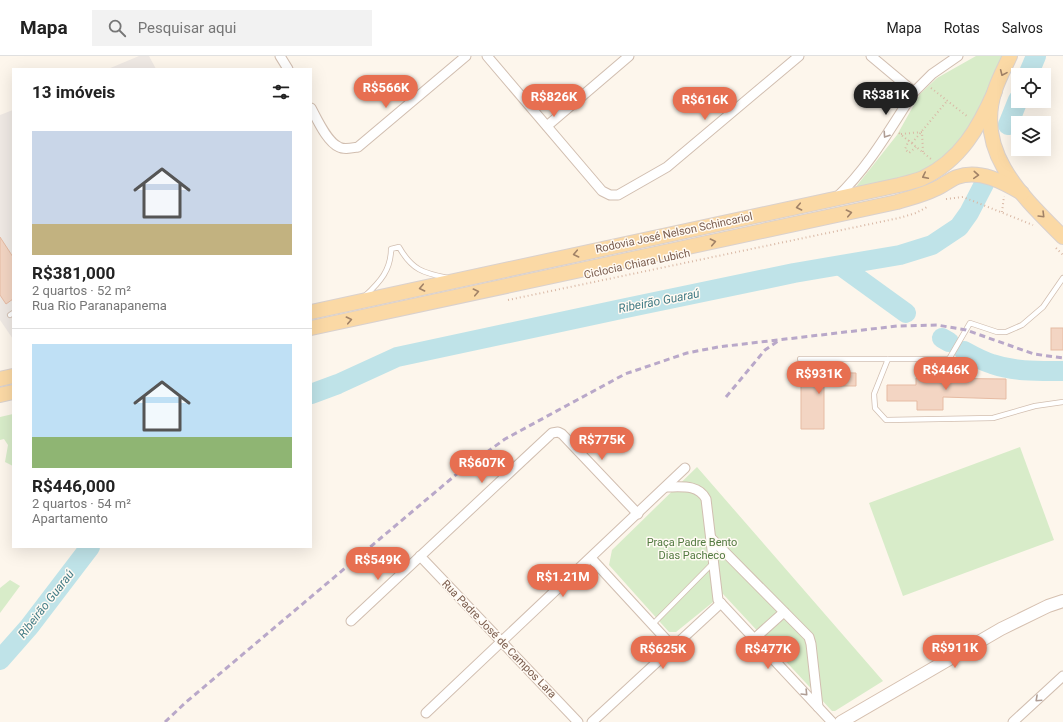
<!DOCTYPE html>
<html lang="pt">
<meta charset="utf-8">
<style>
body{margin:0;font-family:Roboto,sans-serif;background:#f2f2f2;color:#222;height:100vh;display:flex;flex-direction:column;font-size:15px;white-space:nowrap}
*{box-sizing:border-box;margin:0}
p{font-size:13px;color:#767676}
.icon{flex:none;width:22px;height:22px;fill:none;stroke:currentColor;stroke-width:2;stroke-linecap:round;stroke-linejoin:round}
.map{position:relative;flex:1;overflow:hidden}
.details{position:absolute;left:12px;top:12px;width:300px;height:480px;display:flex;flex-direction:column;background:#fff;border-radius:0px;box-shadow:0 4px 16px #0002}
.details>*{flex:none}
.tools{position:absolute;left:1011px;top:12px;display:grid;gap:8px}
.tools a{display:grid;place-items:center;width:40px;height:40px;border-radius:0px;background:#fff;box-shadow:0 4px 16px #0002;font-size:20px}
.price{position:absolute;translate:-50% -34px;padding:0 9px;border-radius:14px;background:#e76f51;color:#fff;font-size:13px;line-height:26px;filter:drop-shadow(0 1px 2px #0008)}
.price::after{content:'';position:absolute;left:50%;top:24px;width:12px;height:9px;margin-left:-6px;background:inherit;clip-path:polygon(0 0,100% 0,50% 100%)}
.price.current{background:#222;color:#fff}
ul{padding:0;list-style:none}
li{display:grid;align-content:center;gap:8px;height:212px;padding:0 20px}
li+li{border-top:1px solid #e0e0e0}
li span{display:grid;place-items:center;height:124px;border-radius:0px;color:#555}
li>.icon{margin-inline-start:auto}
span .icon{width:72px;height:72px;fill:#fffc;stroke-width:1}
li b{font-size:17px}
h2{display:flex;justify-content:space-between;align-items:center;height:48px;padding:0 20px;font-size:17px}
header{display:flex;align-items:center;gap:24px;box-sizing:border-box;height:56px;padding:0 20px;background:#fff;border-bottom:1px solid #e0e0e0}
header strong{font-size:19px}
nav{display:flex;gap:22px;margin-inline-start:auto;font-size:14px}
.search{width:280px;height:36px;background:#f2f2f2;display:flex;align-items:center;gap:10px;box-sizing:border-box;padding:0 14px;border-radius:0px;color:#767676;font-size:15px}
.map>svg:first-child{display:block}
</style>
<header>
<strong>Mapa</strong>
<div class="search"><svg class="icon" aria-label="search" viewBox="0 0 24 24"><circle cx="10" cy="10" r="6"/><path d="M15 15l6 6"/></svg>Pesquisar aqui</div>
<nav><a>Mapa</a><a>Rotas</a><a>Salvos</a></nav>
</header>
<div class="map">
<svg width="1063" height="666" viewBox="0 0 1063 666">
<rect width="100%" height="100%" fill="#fdf6ec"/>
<g fill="#efe9e4">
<path d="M 139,0 L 149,0 L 156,13 L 108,13 Z"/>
<path d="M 13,54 L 13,283 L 0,264 L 0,59 Z"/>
</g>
<g fill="#d8ecc9">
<path d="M 976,0 L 1005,0 C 984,46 969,93 920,116 C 900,126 876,128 855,132 L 897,79 L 920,38 L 937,22 Z"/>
<path d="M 13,358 L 13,410 L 5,406 L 8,389 L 4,383 L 0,384 L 0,361 Z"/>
<path d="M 1020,391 L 1054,484 L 903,540 L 869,447 Z"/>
<path d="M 697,411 L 883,625 L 835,655 L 832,655 L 723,538 L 676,576 L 669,576 L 609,509 L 612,494 Z"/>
<path d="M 10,524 L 20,530 L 0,557 L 0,532 Z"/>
</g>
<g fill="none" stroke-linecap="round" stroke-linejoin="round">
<g stroke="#bfe3e8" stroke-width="20">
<path d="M 1028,19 L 1036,0"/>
<path d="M 1008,69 L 1018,44"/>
<path d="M 841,210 L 906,257"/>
<path d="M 942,282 L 949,286"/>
<path d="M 964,295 C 973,300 982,305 992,308 C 1015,316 1040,315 1063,315"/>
<path d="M 311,338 L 338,328 L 397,301 L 626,252 L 794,217 L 900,199 L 932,189 L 959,171 L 969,157 L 984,128"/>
<path d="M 0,604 L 29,571 L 90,491"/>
</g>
</g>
<g fill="#f3d5c3" stroke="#e6bba3">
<path d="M 0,181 L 13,201 L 13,243 L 6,248 L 0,239 Z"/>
<rect x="1051" y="272" width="12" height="22"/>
<path d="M 801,316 L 856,317 L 856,330 L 824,330 L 824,373 L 801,373 Z"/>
<path d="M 916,322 L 1006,323 L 1006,343 L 943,341 L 943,354 L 917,354 L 917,345 L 887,345 L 887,329 L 916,329 Z"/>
</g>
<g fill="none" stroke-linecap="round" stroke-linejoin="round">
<defs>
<g id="lane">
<path d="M 365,240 C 380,226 391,214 391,193 L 399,191 C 412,214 423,217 448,222"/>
<path d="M 10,259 L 13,257"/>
<path d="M 800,303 L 949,303 L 970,267 L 997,276 L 1006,276 L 1022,269 L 1043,251 L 1063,222"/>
<path d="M 888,303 L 874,338 L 875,352 L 886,364 L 993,362 L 1035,350 L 1063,346"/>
<path d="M 652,569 L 714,506"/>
</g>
<g id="street">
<path d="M 280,0 L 288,13"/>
<path d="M 487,0 L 602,135 L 610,139 L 618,139 L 667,111 L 799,0"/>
<path d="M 871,0 L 914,36"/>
<path d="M 311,52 C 317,63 327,86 339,91 C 344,94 352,92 358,91 L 466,0"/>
<path d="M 547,70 L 629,0"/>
<path d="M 836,142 C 868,112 890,73 914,36 L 932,18 L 958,0"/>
<path d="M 666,431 C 681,431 698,428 706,443 L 718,544 L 832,666"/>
<path d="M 711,482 L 809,581 L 811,588 L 818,651"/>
<path d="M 420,500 L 578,666"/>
<path d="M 591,502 L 673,591"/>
<path d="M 351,565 L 552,377 L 558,376 L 562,378 L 638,458"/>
<path d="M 754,583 L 784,556"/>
<path d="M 426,657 L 685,412"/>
<path d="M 592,666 L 721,547"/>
<path d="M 1013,666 L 1063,620"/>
</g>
<path id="secondary" d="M 841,666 L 1001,573 L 1048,550 L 1063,545"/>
<g id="primary">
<path d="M 1010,0 C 1005,11 999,22 995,34 C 974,96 1023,141 1063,181"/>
<path d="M 311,256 L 899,129 C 907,127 916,125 923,122 C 961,104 979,71 995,35"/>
<path d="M 311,272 L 897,146 C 910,142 923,139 935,133 C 943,130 949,124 957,121 C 980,113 1003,126 1022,137"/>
<path d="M 0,323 L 13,320"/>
<path d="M 0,339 L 13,336"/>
</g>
</defs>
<use href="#lane" stroke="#d1beb0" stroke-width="6"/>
<use href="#street" stroke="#d1beb0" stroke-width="11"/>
<use href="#secondary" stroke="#d6c0b0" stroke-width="14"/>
<use href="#primary" stroke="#dad1cd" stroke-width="16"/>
<g stroke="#d9b8a5" stroke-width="2" stroke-dasharray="1 3" stroke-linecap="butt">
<path d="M 931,32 L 968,61"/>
<path d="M 899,77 L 931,103"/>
<path d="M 901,78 L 922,76 L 923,96"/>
<path d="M 909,84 L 905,93 L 909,97 L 916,91"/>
<path d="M 912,87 L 947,45"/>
<path d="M 946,143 L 963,141 L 1033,169"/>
<path d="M 1002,156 L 1004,140"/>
<path d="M 1056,192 L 1063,199"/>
<path d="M 508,244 L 899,162 L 916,157 L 927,151"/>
</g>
<use href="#lane" stroke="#fff" stroke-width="4.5"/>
<use href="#street" stroke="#fff" stroke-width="9"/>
<use href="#secondary" stroke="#fff" stroke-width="12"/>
<use href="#primary" stroke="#fbd9a5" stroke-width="14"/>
<g stroke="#b9a8c9" stroke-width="3" stroke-dasharray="6 4" stroke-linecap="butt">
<path d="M 726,341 L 765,294 L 778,285"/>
<path d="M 165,666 L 185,647 L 458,417 L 505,383 L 625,318 L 687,297 L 718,291 L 897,270 L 937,269 L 966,274 L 1034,298 L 1063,302"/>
</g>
</g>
<defs><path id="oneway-chevron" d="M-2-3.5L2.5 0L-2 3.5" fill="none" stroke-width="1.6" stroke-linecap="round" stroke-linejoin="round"/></defs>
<g stroke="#a18267">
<use href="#oneway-chevron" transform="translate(1003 17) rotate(114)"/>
<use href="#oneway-chevron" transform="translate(976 119) rotate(4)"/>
<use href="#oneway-chevron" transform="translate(925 120) rotate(154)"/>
<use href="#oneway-chevron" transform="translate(799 151) rotate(168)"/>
<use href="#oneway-chevron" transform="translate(849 157) rotate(-12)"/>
<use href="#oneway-chevron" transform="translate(1042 159) rotate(45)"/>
<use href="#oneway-chevron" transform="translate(713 186) rotate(-12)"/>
<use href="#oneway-chevron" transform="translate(576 198) rotate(168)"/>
<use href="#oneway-chevron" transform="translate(422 232) rotate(168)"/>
<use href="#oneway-chevron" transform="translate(476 236) rotate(-12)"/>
<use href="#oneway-chevron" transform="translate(349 264) rotate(-12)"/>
</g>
<g stroke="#af9d94">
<use href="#oneway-chevron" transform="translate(886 79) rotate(124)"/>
<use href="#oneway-chevron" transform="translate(805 637) rotate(46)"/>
<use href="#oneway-chevron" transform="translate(1038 643) rotate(137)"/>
</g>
<g text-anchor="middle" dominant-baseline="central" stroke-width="3" stroke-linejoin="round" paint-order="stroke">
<g font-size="11" fill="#7a5c4d" stroke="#fffaf3">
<text transform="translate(674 177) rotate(-12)">Rodovia José Nelson Schincariol</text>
<text transform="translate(637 208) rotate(-12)">Ciclocia Chiara Lubich</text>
<text transform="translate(499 583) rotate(46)">Rua Padre José de Campos Lara</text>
</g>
<g font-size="11" fill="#537a41" stroke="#fffaf3">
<text x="692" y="486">Praça Padre Bento<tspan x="692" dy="13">Dias Pacheco</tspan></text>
</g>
<g font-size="12" font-style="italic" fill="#437c86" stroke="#fffaf3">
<text transform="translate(659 245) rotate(-11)">Ribeirão Guaraú</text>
<text transform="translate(46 548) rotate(-52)">Ribeirão Guaraú</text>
</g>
</g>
</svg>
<div class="tools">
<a><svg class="icon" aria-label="locate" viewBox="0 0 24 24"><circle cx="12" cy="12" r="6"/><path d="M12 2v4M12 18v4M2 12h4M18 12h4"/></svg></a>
<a><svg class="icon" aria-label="layers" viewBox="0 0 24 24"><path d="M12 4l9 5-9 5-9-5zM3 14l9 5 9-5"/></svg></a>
</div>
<b class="price" style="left:386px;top:53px">R$566K</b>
<b class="price current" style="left:886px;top:60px">R$381K</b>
<b class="price" style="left:554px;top:62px">R$826K</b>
<b class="price" style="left:705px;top:65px">R$616K</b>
<b class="price" style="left:946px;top:335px">R$446K</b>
<b class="price" style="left:819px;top:339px">R$931K</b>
<b class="price" style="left:602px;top:405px">R$775K</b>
<b class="price" style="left:482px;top:428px">R$607K</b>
<b class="price" style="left:378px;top:525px">R$549K</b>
<b class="price" style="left:563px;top:542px">R$1.21M</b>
<b class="price" style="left:955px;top:613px">R$911K</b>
<b class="price" style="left:663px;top:614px">R$625K</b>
<b class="price" style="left:768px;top:614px">R$477K</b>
<section class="details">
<h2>13 imóveis<svg class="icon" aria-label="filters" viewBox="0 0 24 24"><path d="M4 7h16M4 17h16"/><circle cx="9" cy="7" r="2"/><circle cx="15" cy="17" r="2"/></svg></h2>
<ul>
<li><span style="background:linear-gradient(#c9d6e8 75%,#c2b280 0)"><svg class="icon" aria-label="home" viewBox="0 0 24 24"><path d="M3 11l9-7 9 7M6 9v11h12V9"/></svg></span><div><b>R$381,000</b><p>2 quartos · 52 m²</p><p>Rua Rio Paranapanema</p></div></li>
<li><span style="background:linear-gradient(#bfe0f5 75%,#8fb573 0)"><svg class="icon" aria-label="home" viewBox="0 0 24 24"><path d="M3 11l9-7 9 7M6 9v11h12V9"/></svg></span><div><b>R$446,000</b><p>2 quartos · 54 m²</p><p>Apartamento</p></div></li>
</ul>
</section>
</div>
